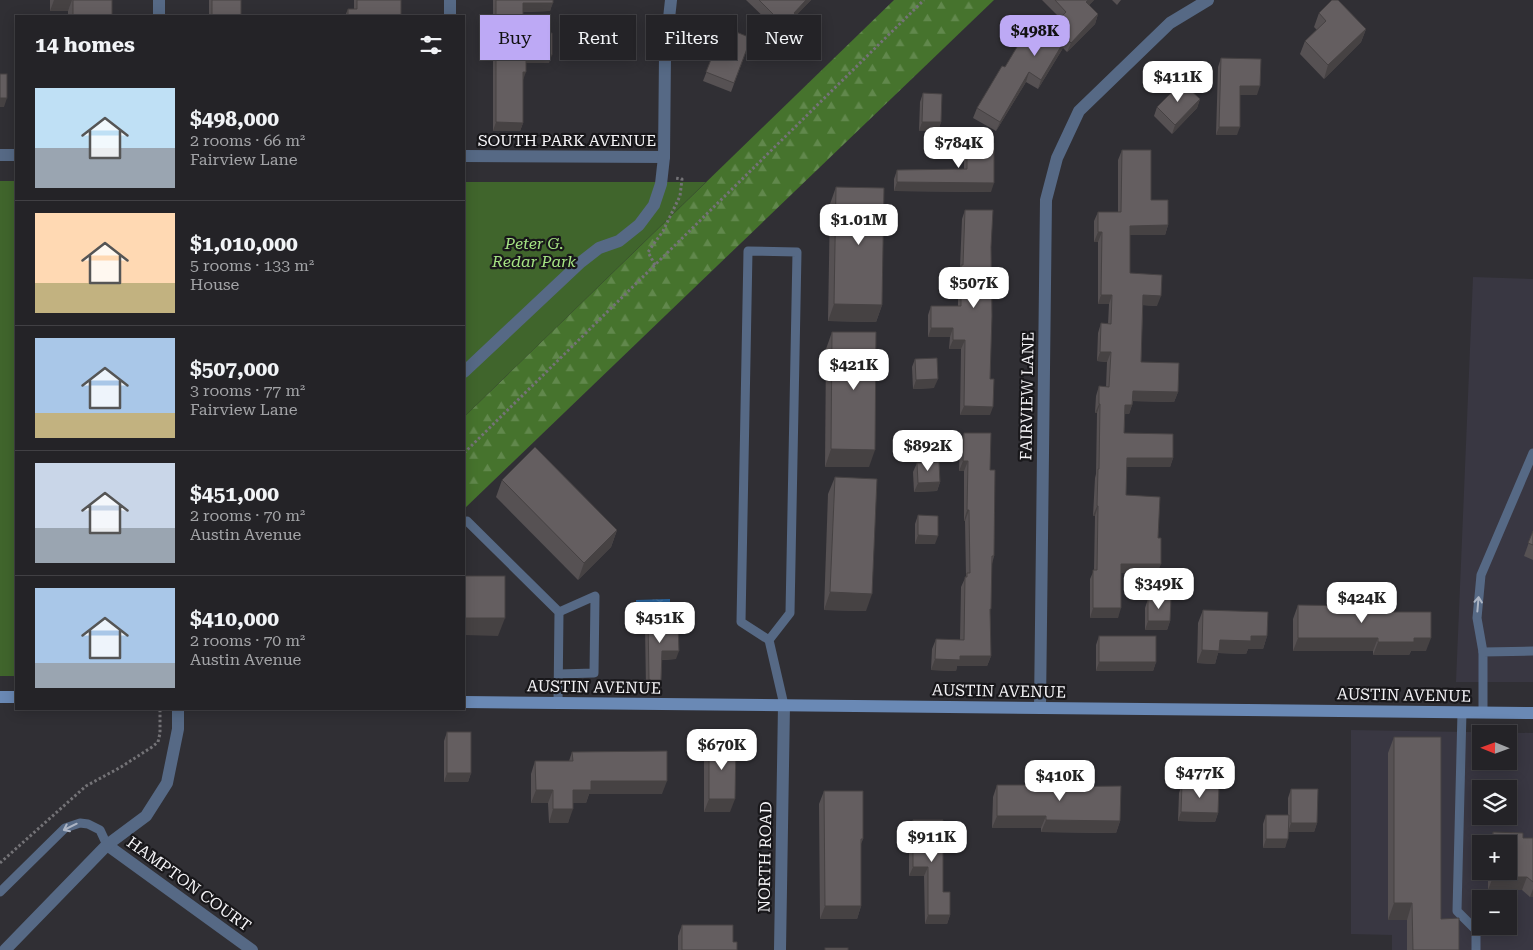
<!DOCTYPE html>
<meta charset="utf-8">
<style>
body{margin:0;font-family:"Roboto Serif",serif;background:#302f33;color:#f1f3f6;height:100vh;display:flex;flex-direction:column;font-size:19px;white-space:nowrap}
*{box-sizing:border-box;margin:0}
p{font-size:16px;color:#a3a4a7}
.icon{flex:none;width:28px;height:28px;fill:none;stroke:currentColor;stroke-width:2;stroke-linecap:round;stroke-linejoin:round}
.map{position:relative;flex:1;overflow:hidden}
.details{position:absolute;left:15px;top:15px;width:450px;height:695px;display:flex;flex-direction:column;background:#242327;border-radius:0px;box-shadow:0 2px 12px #0003,0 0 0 1px #414044}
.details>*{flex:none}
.banner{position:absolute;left:480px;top:15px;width:475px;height:45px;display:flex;gap:10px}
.needle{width:32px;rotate:271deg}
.controls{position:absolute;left:1472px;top:725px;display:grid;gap:10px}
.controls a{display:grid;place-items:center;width:45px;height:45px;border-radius:0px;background:#242327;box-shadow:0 2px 12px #0003,0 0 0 1px #414044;font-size:25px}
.price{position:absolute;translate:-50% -42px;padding:0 11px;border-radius:10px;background:#fff;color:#222;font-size:16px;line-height:32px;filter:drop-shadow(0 1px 2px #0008)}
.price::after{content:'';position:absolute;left:50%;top:30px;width:15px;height:11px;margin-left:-8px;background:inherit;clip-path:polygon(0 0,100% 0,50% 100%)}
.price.active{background:#bda9f5;color:#111}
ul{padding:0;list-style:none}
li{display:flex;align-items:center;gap:15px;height:125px;padding:0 20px}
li+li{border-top:1px solid #414044}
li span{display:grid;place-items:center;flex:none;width:140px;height:100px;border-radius:0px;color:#555}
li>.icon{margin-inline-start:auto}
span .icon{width:60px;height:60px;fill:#fffc;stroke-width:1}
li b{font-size:21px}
h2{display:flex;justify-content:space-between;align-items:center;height:60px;padding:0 20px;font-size:21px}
.chip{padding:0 18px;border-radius:0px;background:#242327;box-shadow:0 2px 12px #0003,0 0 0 1px #414044;font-size:18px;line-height:45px}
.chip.active{background:#bda9f5;color:#111}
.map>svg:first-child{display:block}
</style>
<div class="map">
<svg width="1533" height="950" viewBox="0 0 1533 950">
<defs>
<pattern id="forest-firs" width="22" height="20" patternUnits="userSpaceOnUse" patternTransform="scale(1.25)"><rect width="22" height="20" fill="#46732d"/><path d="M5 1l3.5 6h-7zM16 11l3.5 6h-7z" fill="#61884c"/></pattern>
<pattern id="water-ripples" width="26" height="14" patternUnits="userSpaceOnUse" patternTransform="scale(1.25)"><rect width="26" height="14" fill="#29659f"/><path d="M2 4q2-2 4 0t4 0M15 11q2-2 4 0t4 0" fill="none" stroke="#497cad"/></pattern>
</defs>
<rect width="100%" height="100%" fill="#302f34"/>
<g fill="#393742" fill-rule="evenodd">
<path d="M 1473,277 L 1533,279 L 1533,682 L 1456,682 Z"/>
<path d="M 1351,730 L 1533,733 L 1533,950 L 1392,950 L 1392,935 L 1351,934 ZM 1481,734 L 1509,734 L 1509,761 L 1481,761 ZM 1481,789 L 1509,789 L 1509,816 L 1481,816 ZM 1481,844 L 1509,844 L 1509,871 L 1481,871 ZM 1481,899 L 1509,899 L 1509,926 L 1481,926 Z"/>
</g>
<path fill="url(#forest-firs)" d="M 894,0 L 994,0 L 464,509 L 464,417 Z"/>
<g fill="#40652c">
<rect x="0" y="181" width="16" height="495"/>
<path d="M 464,182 L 706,182 L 464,417 Z"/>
</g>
<path fill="url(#water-ripples)" d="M 670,599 L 670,617 L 637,617 L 636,600 Z"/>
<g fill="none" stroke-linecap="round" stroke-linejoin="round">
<g stroke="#747377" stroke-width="3" stroke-dasharray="2.5 2.5" stroke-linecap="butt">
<path d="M 655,265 L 648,252 L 663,231 L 680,196 L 682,179 L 675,178"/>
<path d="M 464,453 L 924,0"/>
<path d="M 0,863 L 86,786 L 121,767 L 152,747 L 158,742 L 160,733 L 160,709"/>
</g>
<g stroke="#566985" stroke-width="9">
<path d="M 467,521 L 559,612 L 558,703"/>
<path d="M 559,612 L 595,596 L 594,673 L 559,674"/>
<path d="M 769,640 L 790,613 L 797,252 L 748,251 L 741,622 L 769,640 L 784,705"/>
<path d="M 1483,652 L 1477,618 L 1481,575 L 1533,453"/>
<path d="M 1462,712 L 1457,911 L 1476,930 L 1476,950"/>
<path d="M 1483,712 L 1483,652 L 1533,651"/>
<path d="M 0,892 L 65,828 L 80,823 L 88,824 L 100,830 L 107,845"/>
</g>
<g stroke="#566985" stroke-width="12">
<path d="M 450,0 L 450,16"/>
<path d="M 159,16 L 159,0"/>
<path d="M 0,155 L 16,155"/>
<path d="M 464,156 L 664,157"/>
<path d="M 464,372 L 581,262 L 599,248 L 619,241 L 639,225 L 654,205 L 661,184 L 664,157 L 665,55 L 671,0"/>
<path d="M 1040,708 L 1046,200 L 1057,158 L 1079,111 L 1170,23 L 1208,0"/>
<path d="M 107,845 L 252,950"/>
<path d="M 5,950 L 107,845 L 146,816 L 167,783 L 178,729 L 178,709"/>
<path d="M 780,950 L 784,705"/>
</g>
<g stroke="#6a89b5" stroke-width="12">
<path d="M 0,697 L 16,697"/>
<path d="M 464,702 L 1533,713"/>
</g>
</g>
<g fill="#565153">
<path d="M 50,0 L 112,0 L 112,16 L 68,16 L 68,11 L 50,11 Z"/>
<rect x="209" y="0" width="32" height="16"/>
<path d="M 354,0 L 401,0 L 401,16 L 345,16 L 348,9 L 354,9 Z"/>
<path d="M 493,0 L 553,0 L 550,11 L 523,12 L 523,32 L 549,63 L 526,63 L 523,80 L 523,123 L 520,131 L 493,131 Z"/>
<path d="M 746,0 L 811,0 L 796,15 L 809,29 L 806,38 L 781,59 L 761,36 L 764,28 L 770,23 Z"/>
<path d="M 1042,0 L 1094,0 L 1089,5 L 1098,14 L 1095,24 L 1067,52 L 1063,48 L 1038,89 L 1026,82 L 996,131 L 973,118 L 977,108 L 1005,67 L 1037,46 L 1060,18 Z"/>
<path d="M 1112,0 L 1121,0 L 1117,5 Z"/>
<path d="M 1319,13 L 1366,29 L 1361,42 L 1324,79 L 1300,54 L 1305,41 L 1317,30 L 1314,27 Z"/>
<path d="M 724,27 L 751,38 L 731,92 L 703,81 Z"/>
<path d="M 1221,58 L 1257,95 L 1240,95 L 1237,135 L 1216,135 L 1218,67 Z"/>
<path d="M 923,93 L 941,122 L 938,131 L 919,131 L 920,102 Z"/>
<path d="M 1200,99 L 1197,108 L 1172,134 L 1154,116 L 1157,107 Z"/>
<path d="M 967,143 L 991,192 L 894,191 L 894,179 L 897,170 L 964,169 L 964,152 Z"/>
<path d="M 1122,150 L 1151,200 L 1168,225 L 1165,235 L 1130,235 L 1130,273 L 1157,306 L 1143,305 L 1141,362 L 1178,392 L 1174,402 L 1133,401 L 1132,405 L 1129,414 L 1125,414 L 1124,433 L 1173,458 L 1170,467 L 1126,467 L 1126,495 L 1158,538 L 1157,574 L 1121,573 L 1118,618 L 1090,618 L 1090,579 L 1094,570 L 1095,516 L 1093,516 L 1095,478 L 1096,474 L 1097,413 L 1095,413 L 1096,396 L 1099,386 L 1106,387 L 1107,362 L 1097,361 L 1098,333 L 1101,323 L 1108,324 L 1109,304 L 1098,304 L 1098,242 L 1094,242 L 1094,221 L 1098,212 L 1118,212 L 1118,160 Z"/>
<path d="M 836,187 L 882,305 L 876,322 L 828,321 L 830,204 Z"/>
<path d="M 965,210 L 991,247 L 990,415 L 960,415 L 961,349 L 949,349 L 950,337 L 928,337 L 928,315 L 931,306 L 958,306 L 958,274 L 960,267 L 962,219 Z"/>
<path d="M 832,332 L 869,467 L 825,467 L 826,349 Z"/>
<path d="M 915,359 L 934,388 L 913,389 L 912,367 Z"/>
<path d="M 964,433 L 990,470 L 994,556 L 992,564 L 990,613 L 991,656 L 987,666 L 957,666 L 956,671 L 931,670 L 932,649 L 936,639 L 960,640 L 961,587 L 966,576 L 965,521 L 964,521 L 964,471 L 959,471 L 960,444 Z"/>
<path d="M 917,463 L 940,482 L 937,491 L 914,492 L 913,472 Z"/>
<path d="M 835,477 L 866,611 L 824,610 L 828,494 Z"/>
<path d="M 502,480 L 617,530 L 611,547 L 578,580 L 496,497 Z"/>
<path d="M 918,515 L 935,544 L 915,544 L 915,524 Z"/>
<path d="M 1533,531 L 1533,560 L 1524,556 Z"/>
<path d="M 1148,599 L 1170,621 L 1167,630 L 1145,630 L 1145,608 Z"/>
<path d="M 1298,605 L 1365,612 L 1426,651 L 1411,651 L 1409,655 L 1373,655 L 1373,651 L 1293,651 L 1293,619 Z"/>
<path d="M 1203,610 L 1267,636 L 1263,649 L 1248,649 L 1246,654 L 1218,653 L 1215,664 L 1197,663 L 1198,623 Z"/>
<path d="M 648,618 L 666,625 L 676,659 L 662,660 L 661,680 L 658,689 L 646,689 L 645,626 Z"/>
<path d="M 1099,636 L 1156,662 L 1153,671 L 1096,671 L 1096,645 Z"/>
<path d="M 447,732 L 471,773 L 468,782 L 444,782 L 444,741 Z"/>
<path d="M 1394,737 L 1441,919 L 1459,950 L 1407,950 L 1407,920 L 1388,920 L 1388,753 Z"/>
<path d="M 709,743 L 730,812 L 704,812 L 704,756 Z"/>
<path d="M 572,752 L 662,794 L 589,794 L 586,803 L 573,803 L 568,823 L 549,823 L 548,803 L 531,803 L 531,774 L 535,761 L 569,761 Z"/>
<path d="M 1182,784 L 1218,813 L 1215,822 L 1178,821 L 1179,793 Z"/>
<path d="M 997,785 L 1034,787 L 1120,821 L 1116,833 L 1041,832 L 1041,828 L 992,828 L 993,797 Z"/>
<path d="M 1291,789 L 1317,823 L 1314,832 L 1288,832 L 1285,848 L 1263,848 L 1263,824 L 1266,815 L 1288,815 L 1288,798 Z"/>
<path d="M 824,791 L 863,839 L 861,844 L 861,906 L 857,919 L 820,919 L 819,804 Z"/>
<path d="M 913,820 L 943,892 L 950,915 L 947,924 L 925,924 L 924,876 L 909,876 L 909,829 Z"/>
<path d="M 1493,832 L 1523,838 L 1533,838 L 1533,897 L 1530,897 L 1522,890 L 1488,890 L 1488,871 L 1509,871 L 1509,844 L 1489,844 Z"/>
<path d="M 682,925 L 733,942 L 737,950 L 678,950 L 678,936 Z"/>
</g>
<g fill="#464243">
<path d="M 54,0 L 72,0 L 68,11 L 50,11 Z"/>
<path d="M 806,0 L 811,0 L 791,21 L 794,13 Z"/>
<path d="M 1088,0 L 1094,0 L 1083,12 L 1086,2 Z"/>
<path d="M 523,3 L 553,3 L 550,11 L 520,12 Z"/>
<path d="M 1098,14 L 1095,24 L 1067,52 L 1071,43 Z"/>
<path d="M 809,29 L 806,38 L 781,59 L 784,51 Z"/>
<path d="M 1366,29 L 1361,42 L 1324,79 L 1328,65 Z"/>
<path d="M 1066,38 L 1063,48 L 1038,89 L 1041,80 Z"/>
<path d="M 526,55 L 552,55 L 549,63 L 522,63 Z"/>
<path d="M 523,72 L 526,72 L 523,80 Z"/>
<path d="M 1029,72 L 1026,82 L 996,131 L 1000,122 Z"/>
<path d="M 1240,86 L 1260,86 L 1257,95 L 1237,95 Z"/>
<path d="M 0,98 L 7,98 L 4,107 L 0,107 Z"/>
<path d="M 1200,99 L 1197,108 L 1172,134 L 1175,125 Z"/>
<path d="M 496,122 L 523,123 L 520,131 L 493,131 Z"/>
<path d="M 922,122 L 941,122 L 938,131 L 919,131 Z"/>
<path d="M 1219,127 L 1240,127 L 1237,135 L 1216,135 Z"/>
<path d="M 897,182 L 994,183 L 991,192 L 894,191 Z"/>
<path d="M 1168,225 L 1165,235 L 1126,235 L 1130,226 Z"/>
<path d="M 1098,232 L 1102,232 L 1098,242 L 1094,242 Z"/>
<path d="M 1101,295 L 1112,295 L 1109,304 L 1098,304 Z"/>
<path d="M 1143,295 L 1161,296 L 1157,306 L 1140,305 Z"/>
<path d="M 834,304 L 882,305 L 876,322 L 828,321 Z"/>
<path d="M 931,328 L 953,328 L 950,337 L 928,337 Z"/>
<path d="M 953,340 L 965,340 L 961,349 L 949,349 Z"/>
<path d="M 1100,352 L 1111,352 L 1107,362 L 1097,361 Z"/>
<path d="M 938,379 L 934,388 L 913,389 L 916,380 Z"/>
<path d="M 1133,391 L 1178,392 L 1174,402 L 1129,401 Z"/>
<path d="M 1099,404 L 1100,404 L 1097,413 L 1095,413 Z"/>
<path d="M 1125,405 L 1132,405 L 1129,414 L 1121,414 Z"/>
<path d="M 964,406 L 993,407 L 990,415 L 960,415 Z"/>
<path d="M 831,449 L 875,450 L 869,467 L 825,467 Z"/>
<path d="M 1127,458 L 1173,458 L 1170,467 L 1123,467 Z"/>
<path d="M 963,461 L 968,461 L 964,471 L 959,471 Z"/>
<path d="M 940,482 L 937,491 L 914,492 L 918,483 Z"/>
<path d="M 1097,506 L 1098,506 L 1095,516 L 1093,516 Z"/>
<path d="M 967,510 L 969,510 L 965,521 L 964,521 Z"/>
<path d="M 617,530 L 611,547 L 578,580 L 584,563 Z"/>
<path d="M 918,535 L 938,536 L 935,544 L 915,544 Z"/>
<path d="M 1121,564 L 1161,564 L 1157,574 L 1118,573 Z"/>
<path d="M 830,592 L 872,594 L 866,611 L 824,610 Z"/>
<path d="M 1093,608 L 1121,608 L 1118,618 L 1090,618 Z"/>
<path d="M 464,618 L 505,618 L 498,636 L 464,635 Z"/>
<path d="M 1148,621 L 1170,621 L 1167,630 L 1145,630 Z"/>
<path d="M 1251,636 L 1267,636 L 1263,649 L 1248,649 L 1246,654 L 1218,653 L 1215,664 L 1197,663 L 1202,650 L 1220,640 Z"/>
<path d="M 1298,638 L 1378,638 L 1373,651 L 1293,651 Z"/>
<path d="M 1414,638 L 1431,638 L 1426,651 L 1411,651 L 1409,655 L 1373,655 L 1378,642 Z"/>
<path d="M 662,651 L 679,651 L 676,659 L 659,660 Z"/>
<path d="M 960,656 L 991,656 L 987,666 L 957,666 L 956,671 L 931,670 L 935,659 Z"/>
<path d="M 1099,662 L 1156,662 L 1153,671 L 1096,671 Z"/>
<path d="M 649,680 L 661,680 L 658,689 L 646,689 Z"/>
<path d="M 447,773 L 471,773 L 468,782 L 444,782 Z"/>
<path d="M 591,781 L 667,781 L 662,794 L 589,794 L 586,803 L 569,803 L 573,790 Z"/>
<path d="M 536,790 L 553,790 L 548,803 L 531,803 Z"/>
<path d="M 709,799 L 735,799 L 730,812 L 704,812 Z"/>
<path d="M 553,809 L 573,809 L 568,823 L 549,823 Z"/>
<path d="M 1181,812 L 1218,813 L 1215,822 L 1178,821 Z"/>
<path d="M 997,816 L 1046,816 L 1041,828 L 992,828 Z"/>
<path d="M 1046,820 L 1120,821 L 1116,833 L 1041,832 Z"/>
<path d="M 1291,823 L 1317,823 L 1314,832 L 1288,832 Z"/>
<path d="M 1266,839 L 1288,839 L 1285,848 L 1263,848 Z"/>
<path d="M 913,867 L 928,867 L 924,876 L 909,876 Z"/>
<path d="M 1493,877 L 1527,877 L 1522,890 L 1488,890 Z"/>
<path d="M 1533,889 L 1533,897 L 1530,897 Z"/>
<path d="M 1394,903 L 1412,903 L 1407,920 L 1388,920 Z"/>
<path d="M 825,906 L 861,906 L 857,919 L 820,919 Z"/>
<path d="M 928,915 L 950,915 L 947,924 L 925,924 Z"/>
</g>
<g fill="#645e60" stroke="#464243">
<rect x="73" y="0" width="39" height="16"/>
<rect x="212" y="0" width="29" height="16"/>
<path d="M 357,0 L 401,0 L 401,16 L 348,16 L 348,9 L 357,9 Z"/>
<path d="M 496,0 L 553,0 L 553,3 L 523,3 L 523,32 L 552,33 L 552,55 L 526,55 L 526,72 L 523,72 L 523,123 L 496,122 Z"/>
<path d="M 759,0 L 806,0 L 794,13 L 809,29 L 784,51 L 764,28 L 776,17 Z"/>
<path d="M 1055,0 L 1088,0 L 1086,2 L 1098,14 L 1071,43 L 1066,38 L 1041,80 L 1029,72 L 1000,122 L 977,108 L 1002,66 L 1005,67 L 1023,37 L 1037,46 L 1044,35 L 1066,12 Z"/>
<path d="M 1332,0 L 1338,0 L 1366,29 L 1328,65 L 1305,41 L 1326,21 L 1319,13 Z"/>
<path d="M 724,27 L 751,38 L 734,83 L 706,72 Z"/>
<path d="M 1221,58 L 1261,59 L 1260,86 L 1240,86 L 1240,127 L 1219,127 Z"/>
<rect x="0" y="74" width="7" height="24"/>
<path d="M 1182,82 L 1200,99 L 1175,125 L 1157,107 Z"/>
<path d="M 923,93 L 942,94 L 941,122 L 922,122 Z"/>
<path d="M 967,143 L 994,143 L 994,183 L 897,182 L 897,170 L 967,169 Z"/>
<path d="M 1122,150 L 1151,150 L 1151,200 L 1168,200 L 1168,225 L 1130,226 L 1130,273 L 1162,275 L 1161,296 L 1143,295 L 1141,362 L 1179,363 L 1178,392 L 1133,391 L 1132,405 L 1125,405 L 1124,433 L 1173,434 L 1173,458 L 1127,458 L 1126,495 L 1160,497 L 1158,538 L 1161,538 L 1161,564 L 1121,564 L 1121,608 L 1093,608 L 1093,570 L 1097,570 L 1098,506 L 1097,506 L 1098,469 L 1099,469 L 1100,404 L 1099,404 L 1099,386 L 1109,387 L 1111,352 L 1100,352 L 1101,323 L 1111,324 L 1112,295 L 1101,295 L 1102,232 L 1098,232 L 1098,212 L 1121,212 Z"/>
<path d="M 836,187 L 884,188 L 882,305 L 834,304 Z"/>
<path d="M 965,210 L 993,210 L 991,247 L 992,316 L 990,379 L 994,379 L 993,407 L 964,406 L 965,340 L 953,340 L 953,328 L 931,328 L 931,306 L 961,306 L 961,265 L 963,265 Z"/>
<path d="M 832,332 L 876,332 L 875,450 L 831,449 Z"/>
<path d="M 937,358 L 938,379 L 916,380 L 915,359 Z"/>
<path d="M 964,433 L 991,433 L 990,470 L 995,470 L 994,556 L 992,556 L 991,609 L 990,609 L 991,656 L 960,656 L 960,660 L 935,659 L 936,639 L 964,640 L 965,577 L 967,577 L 967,573 L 970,573 L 969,510 L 967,510 L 968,461 L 963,461 Z"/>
<path d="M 535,447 L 617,530 L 584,563 L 502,480 Z"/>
<path d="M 939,462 L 940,482 L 918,483 L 917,463 Z"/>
<path d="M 835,477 L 877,479 L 872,594 L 830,592 Z"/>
<path d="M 918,515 L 938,516 L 938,536 L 918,535 Z"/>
<path d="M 1533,531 L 1533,545 L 1528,543 Z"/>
<rect x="464" y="576" width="41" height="42"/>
<path d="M 1148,599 L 1171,599 L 1170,621 L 1148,621 Z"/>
<path d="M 1298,605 L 1365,606 L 1365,612 L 1431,612 L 1431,638 L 1414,638 L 1414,642 L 1378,642 L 1378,638 L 1298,638 Z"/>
<path d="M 1203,610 L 1268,612 L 1267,636 L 1251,636 L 1251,641 L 1220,640 L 1219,651 L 1202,650 Z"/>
<path d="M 666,617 L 666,625 L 678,625 L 679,651 L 662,651 L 661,680 L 649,680 L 648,618 Z"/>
<rect x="1099" y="636" width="57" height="26"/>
<rect x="447" y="732" width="24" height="41"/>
<path d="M 1394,737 L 1441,737 L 1441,919 L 1459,918 L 1459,950 L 1413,950 L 1412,903 L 1394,903 Z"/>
<path d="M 709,743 L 736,743 L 735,799 L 709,799 Z"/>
<path d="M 667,751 L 667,781 L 591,781 L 591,790 L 573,790 L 573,809 L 553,809 L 553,790 L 536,790 L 535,761 L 573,761 L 572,752 Z"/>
<path d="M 1182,784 L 1219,785 L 1218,813 L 1181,812 Z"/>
<path d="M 997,785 L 1034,785 L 1034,787 L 1121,786 L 1120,821 L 1046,820 L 1046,816 L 997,816 Z"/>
<path d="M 1291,789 L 1318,789 L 1317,823 L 1291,823 Z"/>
<path d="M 824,791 L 863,791 L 863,839 L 861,839 L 861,906 L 825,906 Z"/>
<path d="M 1266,815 L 1289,815 L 1288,839 L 1266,839 Z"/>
<path d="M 913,820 L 943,820 L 943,892 L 950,892 L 950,915 L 928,915 L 928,867 L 913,867 Z"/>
<path d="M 1493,832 L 1523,833 L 1523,838 L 1533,838 L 1533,882 L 1527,877 L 1493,877 L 1493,871 L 1509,871 L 1509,844 L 1493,844 Z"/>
<path d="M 682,925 L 733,925 L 733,942 L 737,942 L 737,950 L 682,950 Z"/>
<rect x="825" y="948" width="23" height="2"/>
</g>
<defs><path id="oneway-shaft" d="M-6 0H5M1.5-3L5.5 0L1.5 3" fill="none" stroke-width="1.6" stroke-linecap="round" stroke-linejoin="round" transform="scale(1.25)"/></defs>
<g stroke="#adb5c4">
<use href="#oneway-shaft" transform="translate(1478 604) rotate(-85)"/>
<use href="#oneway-shaft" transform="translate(70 827) rotate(154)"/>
</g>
<g text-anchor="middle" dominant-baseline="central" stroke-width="4.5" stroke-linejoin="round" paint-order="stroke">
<g font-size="16" fill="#f5f4f7" stroke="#18171a">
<text x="567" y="140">SOUTH PARK AVENUE</text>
<text transform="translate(1027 396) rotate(-89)">FAIRVIEW LANE</text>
<text transform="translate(594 687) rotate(1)">AUSTIN AVENUE</text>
<text transform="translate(999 691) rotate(1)">AUSTIN AVENUE</text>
<text transform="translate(1404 695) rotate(1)">AUSTIN AVENUE</text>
<text transform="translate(765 857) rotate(-89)">NORTH ROAD</text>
<text transform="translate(189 884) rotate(36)">HAMPTON COURT</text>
</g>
<g font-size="16" font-style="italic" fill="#a5e383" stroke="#18171a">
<text x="534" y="243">Peter G.<tspan x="534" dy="18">Redar Park</tspan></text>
</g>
</g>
</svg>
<div class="controls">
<a><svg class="needle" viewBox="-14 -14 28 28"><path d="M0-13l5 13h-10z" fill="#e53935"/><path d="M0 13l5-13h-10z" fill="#a3a4a7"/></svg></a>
<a><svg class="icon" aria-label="layers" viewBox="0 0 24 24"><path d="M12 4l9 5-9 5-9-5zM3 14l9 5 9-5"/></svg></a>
<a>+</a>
<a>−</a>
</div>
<b class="price active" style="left:1035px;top:57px">$498K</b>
<b class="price" style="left:1178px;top:103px">$411K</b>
<b class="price" style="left:959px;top:169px">$784K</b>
<b class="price" style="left:859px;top:246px">$1.01M</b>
<b class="price" style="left:974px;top:309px">$507K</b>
<b class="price" style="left:854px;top:391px">$421K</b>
<b class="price" style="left:928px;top:472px">$892K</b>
<b class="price" style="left:1159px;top:610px">$349K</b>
<b class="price" style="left:1362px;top:624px">$424K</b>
<b class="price" style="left:660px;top:644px">$451K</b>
<b class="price" style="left:722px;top:771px">$670K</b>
<b class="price" style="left:1200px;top:799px">$477K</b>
<b class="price" style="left:1060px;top:802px">$410K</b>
<b class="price" style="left:932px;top:863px">$911K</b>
<div class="banner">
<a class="chip active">Buy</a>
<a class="chip">Rent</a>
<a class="chip">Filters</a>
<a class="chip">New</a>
</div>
<section class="details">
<h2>14 homes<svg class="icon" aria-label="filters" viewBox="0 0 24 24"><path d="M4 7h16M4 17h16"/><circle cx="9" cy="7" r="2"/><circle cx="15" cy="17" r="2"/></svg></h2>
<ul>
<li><span style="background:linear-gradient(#bfe0f5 60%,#9aa5b1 0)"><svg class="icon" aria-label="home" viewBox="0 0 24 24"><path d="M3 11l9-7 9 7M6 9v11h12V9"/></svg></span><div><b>$498,000</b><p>2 rooms · 66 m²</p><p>Fairview Lane</p></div></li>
<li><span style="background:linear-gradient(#ffd9b3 70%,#c2b280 0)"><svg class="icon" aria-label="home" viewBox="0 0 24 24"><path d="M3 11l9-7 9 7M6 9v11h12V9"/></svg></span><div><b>$1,010,000</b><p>5 rooms · 133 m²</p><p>House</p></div></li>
<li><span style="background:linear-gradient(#a9c7e8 75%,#c2b280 0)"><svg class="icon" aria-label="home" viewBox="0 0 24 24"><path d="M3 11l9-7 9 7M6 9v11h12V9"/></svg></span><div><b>$507,000</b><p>3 rooms · 77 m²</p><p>Fairview Lane</p></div></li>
<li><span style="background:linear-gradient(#c9d6e8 65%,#9aa5b1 0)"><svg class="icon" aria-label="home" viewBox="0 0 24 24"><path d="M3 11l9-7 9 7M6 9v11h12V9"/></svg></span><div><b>$451,000</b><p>2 rooms · 70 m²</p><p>Austin Avenue</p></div></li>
<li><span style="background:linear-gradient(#a9c7e8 75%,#9aa5b1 0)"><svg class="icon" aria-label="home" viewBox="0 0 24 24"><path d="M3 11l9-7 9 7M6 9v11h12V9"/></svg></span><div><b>$410,000</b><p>2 rooms · 70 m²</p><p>Austin Avenue</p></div></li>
</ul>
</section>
</div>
